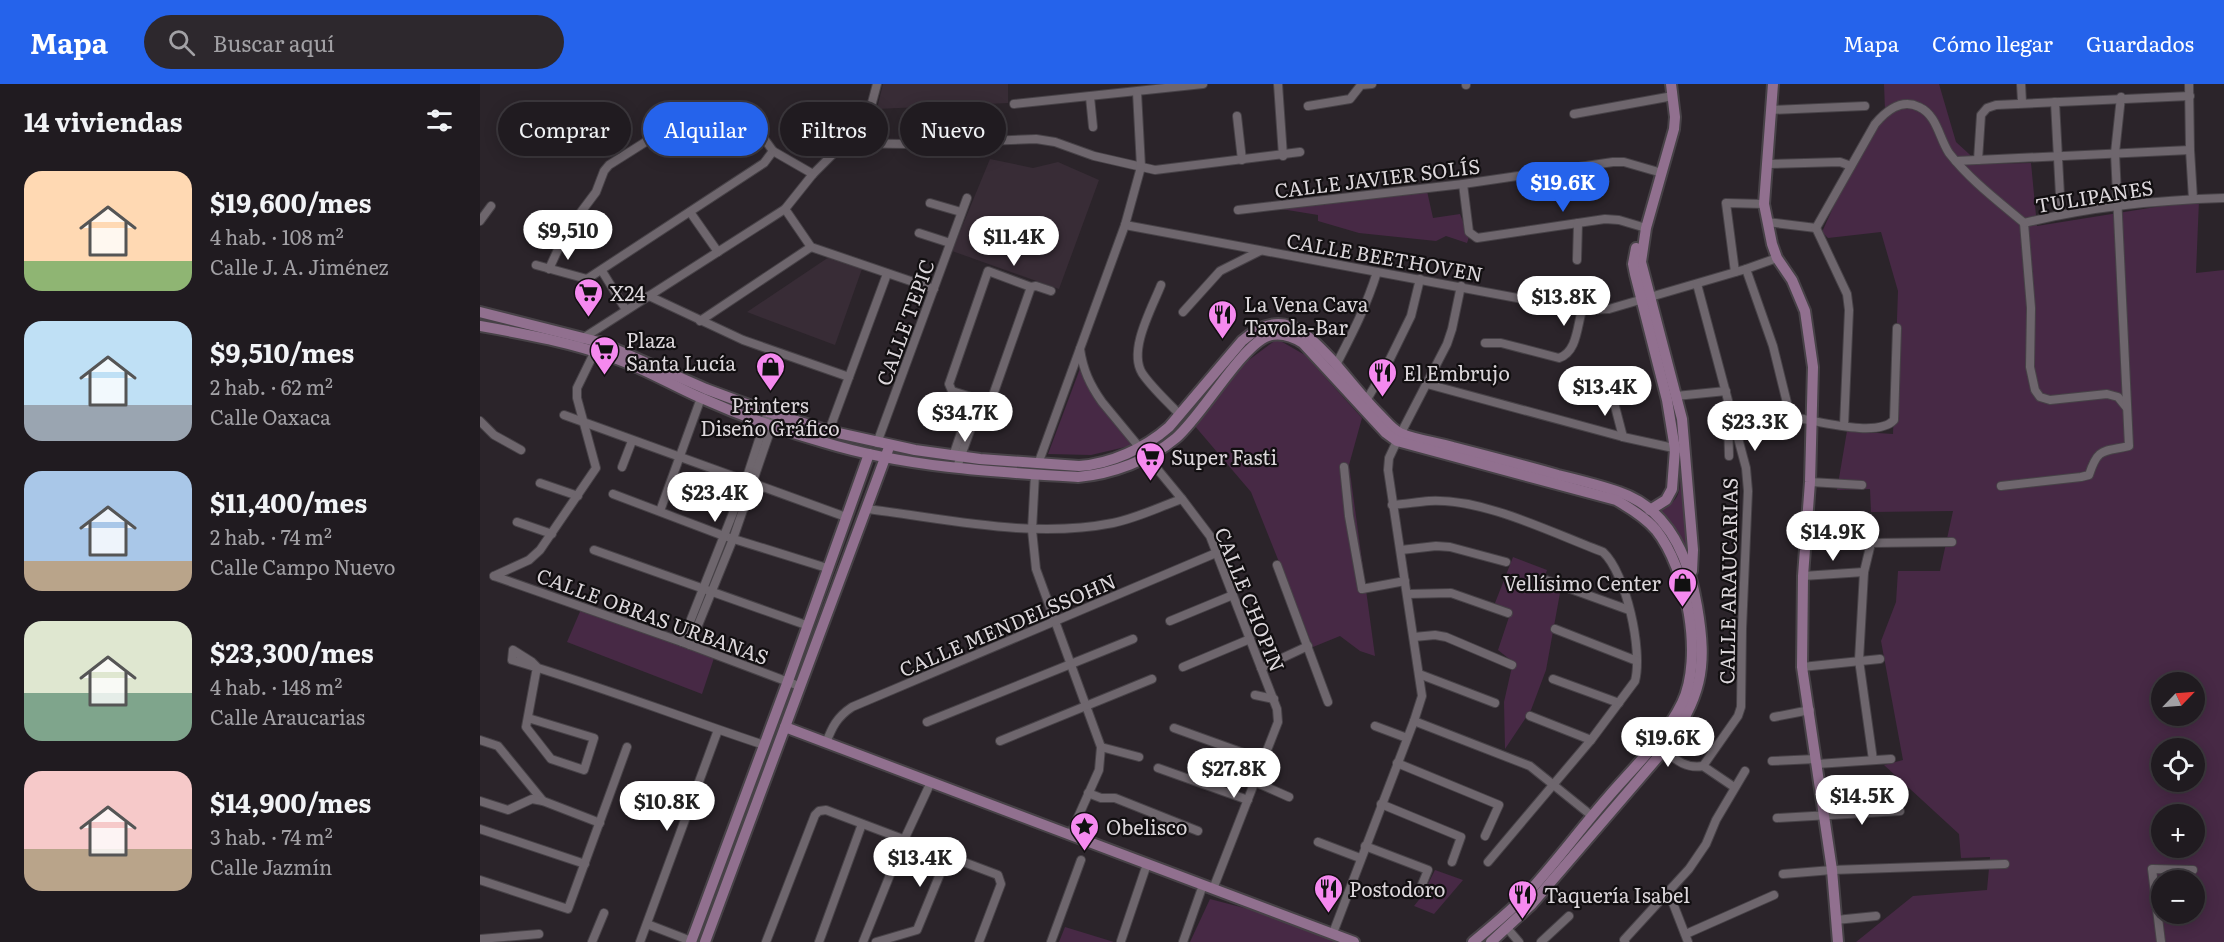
<!DOCTYPE html>
<html lang="es">
<meta charset="utf-8">
<style>
body{margin:0;font-family:Literata,serif;background:#2d282d;color:#f1f3f6;height:100vh;display:flex;flex-direction:column;font-size:22px;white-space:nowrap}
*{box-sizing:border-box;margin:0}
p{font-size:20px;color:#a2a1a5}
.icon{flex:none;width:33px;height:33px;fill:none;stroke:currentColor;stroke-width:2;stroke-linecap:round;stroke-linejoin:round}
.map{position:relative;flex:1;overflow:hidden}
.side{display:flex;flex-direction:column;background:#201b20;width:480px}
.side>*{flex:none}
.banner{position:absolute;left:18px;top:18px;width:570px;height:54px;display:flex;gap:12px}
.needle{width:39px;rotate:65deg}
.controls{position:absolute;left:1671px;top:588px;display:grid;gap:12px}
.controls a{display:grid;place-items:center;width:54px;height:54px;border-radius:50%;background:#201b20;box-shadow:0 3px 15px #0003,0 0 0 2px #3d393e;font-size:30px}
.price{position:absolute;translate:-50% -51px;padding:0 14px;border-radius:21px;background:#fff;color:#222;font-size:20px;line-height:39px;filter:drop-shadow(0 2px 3px #0008)}
.price::after{content:'';position:absolute;left:50%;top:36px;width:18px;height:14px;margin-left:-9px;background:inherit;clip-path:polygon(0 0,100% 0,50% 100%)}
.price.current{background:#2563eb;color:#fff}
ul{padding:0;list-style:none}
li{display:flex;align-items:center;gap:18px;height:150px;padding:0 24px}
li span{display:grid;place-items:center;flex:none;width:168px;height:120px;border-radius:18px;color:#555}
li>.icon{margin-inline-start:auto}
span .icon{width:72px;height:72px;fill:#fffc;stroke-width:1}
li b{font-size:26px}
h2{display:flex;justify-content:space-between;align-items:center;height:72px;padding:0 24px;font-size:26px}
.pill{padding:0 21px;border-radius:27px;background:#201b20;box-shadow:0 3px 15px #0003,0 0 0 2px #3d393e;font-size:21px;line-height:54px}
.pill.current{background:#2563eb;color:#fff}
header{display:flex;align-items:center;gap:36px;box-sizing:border-box;height:84px;padding:0 30px;background:#2563eb;color:#fff}
header strong{font-size:28px}
nav{display:flex;gap:33px;margin-inline-start:auto;font-size:21px}
.search{width:420px;height:54px;background:#2d282d;display:flex;align-items:center;gap:15px;box-sizing:border-box;padding:0 21px;border-radius:33px;color:#a2a1a5;font-size:22px}
main{display:flex;flex:1;min-height:0}
.map>svg:first-child{display:block}
</style>
<header>
<strong>Mapa</strong>
<div class="search"><svg class="icon" aria-label="search" viewBox="0 0 24 24"><circle cx="10" cy="10" r="6"/><path d="M15 15l6 6"/></svg>Buscar aquí</div>
<nav><a>Mapa</a><a>Cómo llegar</a><a>Guardados</a></nav>
</header>
<main>
<section class="side">
<h2>14 viviendas<svg class="icon" aria-label="filters" viewBox="0 0 24 24"><path d="M4 7h16M4 17h16"/><circle cx="9" cy="7" r="2"/><circle cx="15" cy="17" r="2"/></svg></h2>
<ul>
<li><span style="background:linear-gradient(#ffd9b3 75%,#8fb573 0)"><svg class="icon" aria-label="home" viewBox="0 0 24 24"><path d="M3 11l9-7 9 7M6 9v11h12V9"/></svg></span><div><b>$19,600/mes</b><p>4 hab. · 108 m²</p><p>Calle J. A. Jiménez</p></div></li>
<li><span style="background:linear-gradient(#bfe0f5 70%,#9aa5b1 0)"><svg class="icon" aria-label="home" viewBox="0 0 24 24"><path d="M3 11l9-7 9 7M6 9v11h12V9"/></svg></span><div><b>$9,510/mes</b><p>2 hab. · 62 m²</p><p>Calle Oaxaca</p></div></li>
<li><span style="background:linear-gradient(#a9c7e8 75%,#b9a48a 0)"><svg class="icon" aria-label="home" viewBox="0 0 24 24"><path d="M3 11l9-7 9 7M6 9v11h12V9"/></svg></span><div><b>$11,400/mes</b><p>2 hab. · 74 m²</p><p>Calle Campo Nuevo</p></div></li>
<li><span style="background:linear-gradient(#dfe7d0 60%,#7fa58c 0)"><svg class="icon" aria-label="home" viewBox="0 0 24 24"><path d="M3 11l9-7 9 7M6 9v11h12V9"/></svg></span><div><b>$23,300/mes</b><p>4 hab. · 148 m²</p><p>Calle Araucarias</p></div></li>
<li><span style="background:linear-gradient(#f6c9c9 65%,#b9a48a 0)"><svg class="icon" aria-label="home" viewBox="0 0 24 24"><path d="M3 11l9-7 9 7M6 9v11h12V9"/></svg></span><div><b>$14,900/mes</b><p>3 hab. · 74 m²</p><p>Calle Jazmín</p></div></li>
</ul>
</section>
<div class="map">
<svg width="1744" height="858" viewBox="0 0 1744 858">
<rect width="100%" height="100%" fill="#2b242a"/>
<g fill="#382c36">
<path d="M 403,0 L 528,0 L 528,19 L 397,25 Z"/>
<path d="M 510,75 L 553,84 L 578,78 L 619,96 L 579,205 L 472,167 Z"/>
<path d="M 352,171 L 383,182 L 355,261 L 267,228 Z"/>
</g>
<g fill="#472945" fill-rule="evenodd">
<path d="M 1404,0 L 1459,0 L 1476,58 L 1500,80 L 1551,79 L 1557,142 L 1719,116 L 1716,189 L 1744,186 L 1744,858 L 1376,858 L 1433,812 L 1507,806 L 1510,773 L 1481,774 L 1479,750 L 1404,681 L 1423,676 L 1401,557 L 1416,518 L 1418,487 L 1460,487 L 1473,427 L 1391,428 L 1390,405 L 1357,406 L 1367,347 L 1413,350 L 1418,207 L 1401,148 L 1348,154 L 1342,148 L 1370,86 L 1405,26 ZM 1682,598 L 1714,598 L 1714,632 L 1682,632 ZM 1682,664 L 1714,664 L 1714,698 L 1682,698 ZM 1682,730 L 1714,730 L 1714,764 L 1682,764 ZM 1682,796 L 1714,796 L 1714,830 L 1682,830 Z"/>
<path d="M 947,107 L 953,134 L 980,130 L 989,153 L 987,159 L 966,152 L 956,157 L 879,149 L 838,137 L 838,131 L 795,124 Z"/>
<path d="M 797,255 L 825,271 L 882,334 L 869,381 L 895,572 L 880,567 L 860,552 L 833,563 L 771,408 L 714,341 L 754,287 Z"/>
<path d="M 601,282 L 654,361 L 611,371 L 568,370 Z"/>
<path d="M 1199,374 L 1203,374 L 1210,474 L 1178,426 C 1206,417 1200,398 1199,374 Z"/>
<path d="M 1033,473 L 1067,486 L 1062,500 L 1080,509 L 1066,586 L 1051,626 L 1025,665 L 1024,618 L 1033,578 L 1018,566 L 1031,527 L 1015,519 Z"/>
<path d="M 102,523 L 234,574 L 222,610 L 87,558 Z"/>
<path d="M 955,786 L 983,796 L 954,830 L 934,822 L 942,812 Z"/>
<path d="M 730,815 L 795,832 L 871,858 L 710,858 Z"/>
<path d="M 585,843 L 634,858 L 579,858 Z"/>
</g>
<g fill="none" stroke-linecap="round" stroke-linejoin="round">
<defs>
<g id="street">
<path d="M 798,0 L 803,72"/>
<path d="M 986,0 L 986,1"/>
<path d="M 1541,0 L 1542,18"/>
<path d="M 1709,0 L 1710,66 L 1713,115"/>
<path d="M 610,13 L 613,43"/>
<path d="M 1575,18 L 1581,130"/>
<path d="M 534,20 L 723,0"/>
<path d="M 828,22 L 870,15 L 881,1 L 892,0"/>
<path d="M 1291,26 L 1385,22"/>
<path d="M 1094,30 L 1193,12"/>
<path d="M 757,32 L 762,76"/>
<path d="M 364,59 L 426,60 L 556,55 L 575,58 L 614,72 L 675,86 L 820,68"/>
<path d="M 1498,76 L 1501,31 L 1507,24 L 1516,21 L 1710,12"/>
<path d="M 1476,77 L 1710,66"/>
<path d="M 1287,80 L 1360,78 L 1371,82"/>
<path d="M 983,100 L 989,148 L 997,154 L 1125,135 L 1139,136 L 1166,144"/>
<path d="M 450,119 L 481,128"/>
<path d="M 305,125 L 331,163 L 454,205"/>
<path d="M 758,126 L 983,100 L 1133,78 L 1144,78 L 1182,89"/>
<path d="M 210,128 L 238,168"/>
<path d="M 0,137 L 11,122"/>
<path d="M 1287,138 L 1336,144"/>
<path d="M 1544,139 L 1551,224 L 1550,283 L 1555,306 L 1560,313 L 1570,316 L 1627,310 L 1638,313 L 1646,323"/>
<path d="M 1544,139 C 1609,123 1677,116 1744,114"/>
<path d="M 645,141 L 1102,226 L 1129,225 L 1266,185 L 1297,174"/>
<path d="M 1336,144 L 1395,40 C 1406,27 1421,14 1439,23 C 1457,31 1459,54 1469,69 C 1490,96 1518,117 1544,139"/>
<path d="M 1336,144 L 1367,210 L 1369,226 L 1364,342"/>
<path d="M 439,149 L 470,159"/>
<path d="M 1097,176 L 1098,139"/>
<path d="M 56,181 L 107,195 L 284,79 L 293,67"/>
<path d="M 69,185 L 86,148 L 116,108 L 124,87 L 129,81 L 213,28 L 219,27 L 269,38 L 275,42 L 293,67 L 333,90"/>
<path d="M 1266,185 L 1293,262 L 1309,327 L 1317,334 C 1339,337 1398,354 1414,336 L 1417,244"/>
<path d="M 122,187 L 146,226"/>
<path d="M 1255,188 L 1246,119 L 1284,120"/>
<path d="M 1217,200 L 1266,384 L 1268,407 L 1262,545 L 1261,623 L 1258,632 L 1223,682"/>
<path d="M 681,201 C 672,224 648,266 662,289 C 672,304 688,318 700,331"/>
<path d="M 551,203 L 512,314 L 507,318 L 472,307 L 469,300 L 508,187 L 551,203 L 556,202 L 571,207"/>
<path d="M 169,212 L 263,256 L 369,293"/>
<path d="M 703,228 L 740,187 L 780,167"/>
<path d="M 220,237 L 331,163"/>
<path d="M 100,256 L 305,125 L 333,90 L 364,59 L 390,26 L 397,0"/>
<path d="M 1005,259 L 1021,259 L 1079,274 C 1097,268 1097,243 1102,226"/>
<path d="M 600,265 C 603,286 610,301 622,318 L 702,415 L 730,452 L 797,625 L 798,638 L 733,805"/>
<path d="M 856,281 C 872,250 887,221 897,188"/>
<path d="M 947,300 L 1143,353 L 1198,365"/>
<path d="M 1131,307 L 1143,353"/>
<path d="M 1196,312 L 1246,307"/>
<path d="M 886,317 L 906,283 L 931,232 L 940,195"/>
<path d="M 84,331 L 366,433"/>
<path d="M 0,337 L 14,351 L 41,366"/>
<path d="M 349,347 L 407,190"/>
<path d="M 921,349 L 967,260 L 972,245 L 981,202"/>
<path d="M 397,359 L 487,114"/>
<path d="M 473,372 L 493,314"/>
<path d="M 1249,372 L 1248,335 L 1250,329"/>
<path d="M 558,380 L 645,141 L 661,83 L 657,8"/>
<path d="M 142,383 L 152,357"/>
<path d="M 477,383 L 501,316"/>
<path d="M 864,383 L 869,432 L 882,505 L 925,497"/>
<path d="M 555,390 L 552,446 L 556,485 L 621,663 L 619,686 L 590,751"/>
<path d="M 1330,398 L 1382,401"/>
<path d="M 60,399 L 98,412"/>
<path d="M 1521,402 L 1601,393 L 1609,391 C 1618,363 1623,368 1649,362 L 1635,69 L 1641,13"/>
<path d="M 133,410 L 244,452 L 347,484"/>
<path d="M 912,421 C 925,420 937,418 949,417 C 1004,414 1072,449 1123,468 C 1146,489 1163,566 1155,597 L 1111,656 L 1008,778"/>
<path d="M 387,425 C 468,435 552,455 633,439 C 657,434 679,423 702,415"/>
<path d="M 180,427 L 221,314"/>
<path d="M 37,438 L 72,450"/>
<path d="M 114,466 L 326,541"/>
<path d="M 921,466 L 956,462 L 970,463 L 1026,478"/>
<path d="M 797,481 L 848,618"/>
<path d="M 14,492 L 202,558 L 319,602"/>
<path d="M 14,492 L 49,476 L 60,466 L 116,384 L 97,314 L 97,304 L 117,263"/>
<path d="M 1323,492 L 1384,488"/>
<path d="M 1063,495 L 1149,526"/>
<path d="M 927,510 L 971,509 L 1028,529"/>
<path d="M 690,537 L 753,511"/>
<path d="M 1075,545 L 1157,577"/>
<path d="M 934,553 L 955,551 L 966,553 L 1032,581"/>
<path d="M 202,558 L 266,396 L 288,328"/>
<path d="M 210,561 L 253,455 L 296,330"/>
<path d="M 703,583 L 770,555"/>
<path d="M 1322,583 L 1400,575"/>
<path d="M 781,584 L 828,562"/>
<path d="M 939,590 L 1015,619"/>
<path d="M 1073,595 L 1139,619"/>
<path d="M 775,611 L 794,615"/>
<path d="M 1050,632 L 1111,656"/>
<path d="M 1294,633 L 1330,626"/>
<path d="M 48,634 L 114,654 L 104,686 L 71,675 L 46,643 L 57,583 L 52,578 L 33,566 L 32,576 C 117,601 200,633 284,661"/>
<path d="M 934,637 L 1050,682 L 1112,732"/>
<path d="M 447,638 L 653,555"/>
<path d="M 895,642 L 927,654"/>
<path d="M 694,644 L 783,676"/>
<path d="M 0,656 L 18,662 L 63,717"/>
<path d="M 520,657 L 672,595"/>
<path d="M 346,659 C 352,643 357,633 372,623 L 736,469"/>
<path d="M 621,663 L 659,673"/>
<path d="M 1181,664 C 1195,675 1205,685 1223,682 L 1254,703"/>
<path d="M 1393,676 L 1379,576 L 1384,488 L 1391,459 L 1472,458"/>
<path d="M 1292,677 L 1336,675"/>
<path d="M 917,679 L 1019,721 L 1005,752"/>
<path d="M 1337,680 L 1411,675"/>
<path d="M 678,684 L 768,716"/>
<path d="M 775,698 L 809,713"/>
<path d="M 608,709 L 621,714 L 635,714 L 718,747"/>
<path d="M 0,717 L 28,726 L 52,715 L 63,717 L 120,739"/>
<path d="M 901,720 L 981,753 L 972,778"/>
<path d="M 1297,734 L 1420,727"/>
<path d="M 0,745 L 105,780"/>
<path d="M 838,758 L 880,774"/>
<path d="M 885,762 L 948,786 L 939,808"/>
<path d="M 1303,790 L 1352,786 L 1525,780"/>
<path d="M 0,796 L 88,825 L 147,663"/>
<path d="M 1189,809 L 1208,858"/>
<path d="M 1356,836 L 1396,832"/>
<path d="M 167,840 L 211,857"/>
<path d="M 1027,844 L 1039,858"/>
<path d="M 853,849 L 934,637 L 942,612 L 908,386 L 909,374 L 917,357"/>
<path d="M 1206,850 L 1294,811"/>
<path d="M 0,855 L 59,850"/>
<path d="M 641,857 L 667,780"/>
<path d="M 112,858 L 124,829"/>
<path d="M 160,858 L 238,646"/>
<path d="M 286,858 L 335,731 L 339,727 L 346,726 L 518,791 L 521,800 L 499,858"/>
<path d="M 339,858 L 382,740"/>
<path d="M 383,858 L 424,756 L 451,698"/>
<path d="M 396,858 L 437,846 L 467,773"/>
<path d="M 571,858 L 601,776"/>
<path d="M 703,858 L 723,801"/>
<path d="M 1061,858 L 1089,832"/>
<path d="M 1145,858 L 1144,856 L 1209,785 L 1226,760 L 1236,736 L 1265,687"/>
<path d="M 1681,858 L 1672,785 L 1713,786"/>
</g>
<g id="secondary">
<path d="M 1191,0 L 1195,33 L 1194,45 L 1166,144 L 1161,178 L 1202,335 L 1213,466 L 1212,487"/>
<path d="M 1293,0 L 1284,120 L 1292,160 L 1297,174 L 1312,196 L 1325,227 L 1333,283 L 1330,398 L 1323,492 L 1322,583 L 1352,786 L 1358,858"/>
<path d="M 1156,164 L 1153,180 L 1155,190 L 1187,316 L 1195,365 L 1192,405 L 1186,416 L 1170,426"/>
<path d="M 0,228 L 119,258 L 226,305 L 288,328 L 349,347 L 435,366 L 500,375 L 599,382 C 631,380 665,364 689,343 L 762,257 C 800,223 823,245 852,276 C 868,294 883,314 900,331 C 906,337 912,345 920,349 C 936,356 956,358 973,363 C 1008,372 1043,381 1078,391 C 1099,396 1120,401 1139,408 C 1189,425 1209,474 1217,522 C 1228,586 1221,613 1184,666 L 1052,820 L 1011,858"/>
<path d="M 0,242 C 46,250 93,259 137,275 C 165,285 192,301 219,313 C 259,331 301,346 343,358 C 424,383 513,388 598,393 C 632,390 670,376 696,354 C 722,332 761,262 788,252 C 801,248 812,252 823,259 L 906,349 L 917,357 L 1136,416 C 1150,424 1165,433 1176,446 C 1207,485 1224,573 1202,619 C 1185,654 1154,683 1129,712 C 1100,745 1074,781 1044,813 C 1028,829 1010,844 993,858"/>
<path d="M 305,643 L 874,858"/>
<path d="M 211,858 L 308,597 L 389,370"/>
<path d="M 225,858 L 408,366"/>
</g>
</defs>
<use href="#street" stroke="#474247" stroke-width="10"/>
<use href="#secondary" stroke="#474247" stroke-width="14"/>
<use href="#street" stroke="#6e666d" stroke-width="8"/>
<use href="#secondary" stroke="#91708f" stroke-width="10"/>
</g>
<defs>
<symbol id="supermarket-pin" viewBox="-11 -11 22 30"><path d="M0 17L-7.5 6A9.5 9.5 0 1 1 7.5 6Z" fill="#f589ef" stroke="#120f11"/><path d="M-6-5.5h2.5l.6 2H6L4.5 2H-2.5L-4.4-4H-6ZM-1.5 3.2a1.3 1.3 0 1 0 .1 0ZM3 3.2a1.3 1.3 0 1 0 .1 0Z" fill="#111"/></symbol>
<symbol id="restaurant-pin" viewBox="-11 -11 22 30"><path d="M0 17L-7.5 6A9.5 9.5 0 1 1 7.5 6Z" fill="#f589ef" stroke="#120f11"/><path d="M-5-6h1v4h1v-4h1v4h1v-4h1v5L-1.5 .5V6h-2V.5L-5-1ZM5-6V6H3V1.5H1.5Q1.5-4 5-6Z" fill="#111"/></symbol>
<symbol id="shop-pin" viewBox="-11 -11 22 30"><path d="M0 17L-7.5 6A9.5 9.5 0 1 1 7.5 6Z" fill="#f589ef" stroke="#120f11"/><path d="M-5-2.5h2.3a2.7 3.5 0 0 1 5.4 0H5L5.5 6h-11ZM-1.5-2.5h3a1.5 2.3 0 0 0-3 0Z" fill="#111"/></symbol>
<symbol id="sight-pin" viewBox="-11 -11 22 30"><path d="M0 17L-7.5 6A9.5 9.5 0 1 1 7.5 6Z" fill="#f589ef" stroke="#120f11"/><path d="M0-6L1.8-2.2L6-1.7L2.9 1.2L3.7 5.4L0 3.3L-3.7 5.4L-2.9 1.2L-6-1.7L-1.8-2.2Z" fill="#111"/></symbol>
</defs>
<g fill-rule="evenodd">
<use href="#supermarket-pin" x="92" y="192" width="33" height="45"/>
<use href="#restaurant-pin" x="726" y="214" width="33" height="45"/>
<use href="#supermarket-pin" x="108" y="250" width="33" height="45"/>
<use href="#shop-pin" x="274" y="266" width="33" height="45"/>
<use href="#restaurant-pin" x="886" y="272" width="33" height="45"/>
<use href="#supermarket-pin" x="654" y="356" width="33" height="45"/>
<use href="#shop-pin" x="1186" y="482" width="33" height="45"/>
<use href="#sight-pin" x="588" y="726" width="33" height="45"/>
<use href="#restaurant-pin" x="832" y="788" width="33" height="45"/>
<use href="#restaurant-pin" x="1026" y="794" width="33" height="45"/>
</g>
<g text-anchor="middle" dominant-baseline="central" stroke-width="4.5" stroke-linejoin="round" paint-order="stroke">
<g font-size="20" fill="#dcd7db" stroke="#120f11">
<text transform="translate(897 93) rotate(-7)">CALLE JAVIER SOLÍS</text>
<text transform="translate(1614 111) rotate(-9)">TULIPANES</text>
<text transform="translate(905 172) rotate(10)">CALLE BEETHOVEN</text>
<text transform="translate(424 238) rotate(-70)">CALLE TEPIC</text>
<text transform="translate(1247 497) rotate(-89)">CALLE ARAUCARIAS</text>
<text transform="translate(771 515) rotate(68)">CALLE CHOPIN</text>
<text transform="translate(173 531) rotate(20)">CALLE OBRAS URBANAS</text>
<text transform="translate(527 540) rotate(-23)">CALLE MENDELSSOHN</text>
</g>
<g font-size="20" fill="#dcd7db" stroke="#120f11" text-anchor="start">
<text x="130" y="208">X24</text>
<text x="764" y="219">La Vena Cava<tspan x="764" dy="23">Tavola-Bar</tspan></text>
<text x="146" y="255">Plaza<tspan x="146" dy="23">Santa Lucía</tspan></text>
<text x="923" y="288">El Embrujo</text>
<text x="290" y="320" text-anchor="middle">Printers<tspan x="290" dy="23">Diseño Gráfico</tspan></text>
<text x="691" y="372">Super Fasti</text>
<text x="1181" y="498" text-anchor="end">Vellísimo Center</text>
<text x="626" y="742">Obelisco</text>
<text x="869" y="804">Postodoro</text>
<text x="1064" y="810">Taquería Isabel</text>
</g>
</g>
</svg>
<div class="controls">
<a><svg class="needle" viewBox="-14 -14 28 28"><path d="M0-13l5 13h-10z" fill="#e53935"/><path d="M0 13l5-13h-10z" fill="#a2a1a5"/></svg></a>
<a><svg class="icon" aria-label="locate" viewBox="0 0 24 24"><circle cx="12" cy="12" r="6"/><path d="M12 2v4M12 18v4M2 12h4M18 12h4"/></svg></a>
<a>+</a>
<a>−</a>
</div>
<b class="price current" style="left:1083px;top:129px">$19.6K</b>
<b class="price" style="left:88px;top:177px">$9,510</b>
<b class="price" style="left:534px;top:183px">$11.4K</b>
<b class="price" style="left:1084px;top:243px">$13.8K</b>
<b class="price" style="left:1125px;top:333px">$13.4K</b>
<b class="price" style="left:485px;top:359px">$34.7K</b>
<b class="price" style="left:1275px;top:368px">$23.3K</b>
<b class="price" style="left:235px;top:439px">$23.4K</b>
<b class="price" style="left:1353px;top:478px">$14.9K</b>
<b class="price" style="left:1188px;top:684px">$19.6K</b>
<b class="price" style="left:754px;top:715px">$27.8K</b>
<b class="price" style="left:1382px;top:742px">$14.5K</b>
<b class="price" style="left:187px;top:748px">$10.8K</b>
<b class="price" style="left:440px;top:804px">$13.4K</b>
<div class="banner">
<a class="pill">Comprar</a>
<a class="pill current">Alquilar</a>
<a class="pill">Filtros</a>
<a class="pill">Nuevo</a>
</div>
</div>
</main>
